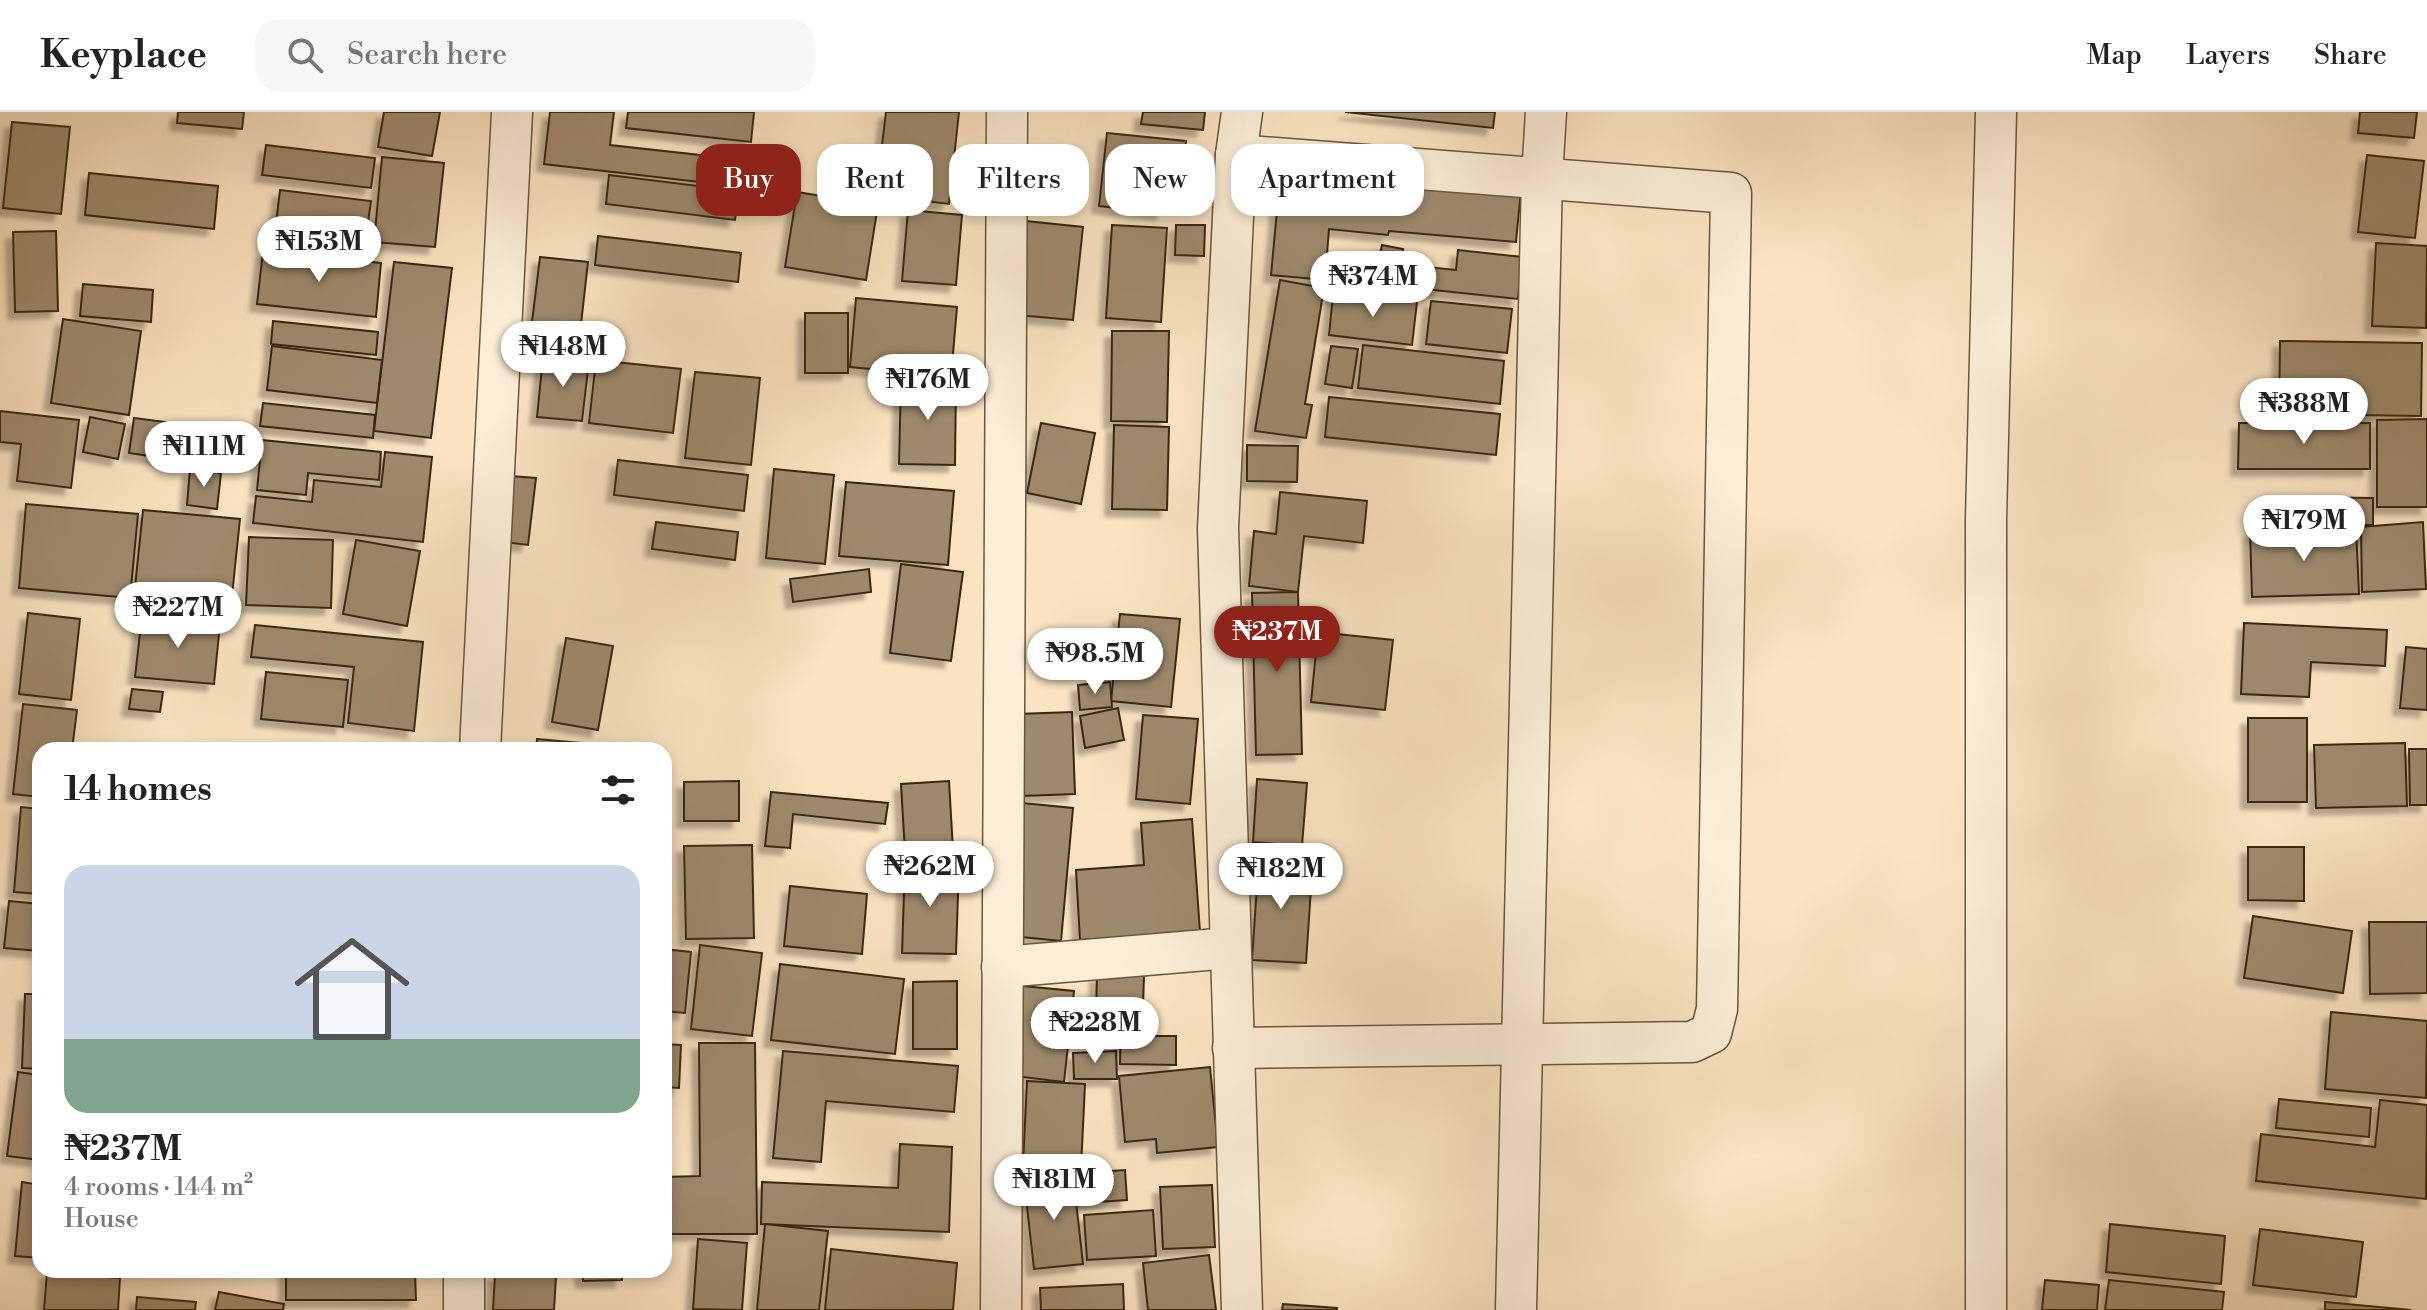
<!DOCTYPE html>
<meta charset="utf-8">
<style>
body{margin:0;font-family:"Libre Bodoni",serif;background:#f6f6f6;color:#222;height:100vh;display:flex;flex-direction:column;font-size:30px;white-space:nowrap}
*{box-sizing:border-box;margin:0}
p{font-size:26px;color:#767676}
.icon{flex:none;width:44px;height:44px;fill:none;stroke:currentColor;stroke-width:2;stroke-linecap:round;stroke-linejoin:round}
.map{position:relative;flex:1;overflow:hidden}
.panel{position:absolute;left:32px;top:630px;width:640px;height:536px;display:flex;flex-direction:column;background:#fff;border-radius:24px;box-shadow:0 4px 12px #0003}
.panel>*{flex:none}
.hud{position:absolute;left:696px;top:32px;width:760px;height:72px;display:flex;gap:16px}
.price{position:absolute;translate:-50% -68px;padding:0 18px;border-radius:28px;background:#fff;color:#222;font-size:26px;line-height:52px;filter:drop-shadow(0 2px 4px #0008)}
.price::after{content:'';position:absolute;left:50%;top:48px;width:24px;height:18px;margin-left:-12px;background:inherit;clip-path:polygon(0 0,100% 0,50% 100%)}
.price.selected{background:#8f2418;color:#fff}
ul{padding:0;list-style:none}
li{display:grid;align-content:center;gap:16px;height:424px;padding:0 32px}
li span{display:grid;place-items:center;height:248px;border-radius:24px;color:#555}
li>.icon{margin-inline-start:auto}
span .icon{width:144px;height:144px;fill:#fffc;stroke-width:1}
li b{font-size:34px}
h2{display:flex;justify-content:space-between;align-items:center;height:96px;padding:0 32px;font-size:34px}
.chip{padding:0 28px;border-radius:24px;background:#fff;box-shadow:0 4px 12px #0003;font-size:28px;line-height:72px}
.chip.selected{background:#8f2418;color:#fff}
header{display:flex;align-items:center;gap:48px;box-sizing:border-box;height:112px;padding:0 40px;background:#fff;border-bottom:2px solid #e0e0e0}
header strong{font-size:38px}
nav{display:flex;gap:44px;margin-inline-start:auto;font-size:28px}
.search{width:560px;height:72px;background:#f6f6f6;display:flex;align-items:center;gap:20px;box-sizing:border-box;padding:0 28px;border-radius:24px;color:#767676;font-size:30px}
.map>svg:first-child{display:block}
</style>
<header>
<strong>Keyplace</strong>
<div class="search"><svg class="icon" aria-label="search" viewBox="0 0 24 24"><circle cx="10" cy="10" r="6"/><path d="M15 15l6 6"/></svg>Search here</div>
<nav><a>Map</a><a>Layers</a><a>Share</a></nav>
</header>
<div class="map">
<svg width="2427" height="1198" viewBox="0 0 2427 1198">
<defs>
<filter id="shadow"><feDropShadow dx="-7" dy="7" stdDeviation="2" flood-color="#0004"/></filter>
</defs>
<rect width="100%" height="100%" fill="#fae3c1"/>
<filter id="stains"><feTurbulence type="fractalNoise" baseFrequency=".0025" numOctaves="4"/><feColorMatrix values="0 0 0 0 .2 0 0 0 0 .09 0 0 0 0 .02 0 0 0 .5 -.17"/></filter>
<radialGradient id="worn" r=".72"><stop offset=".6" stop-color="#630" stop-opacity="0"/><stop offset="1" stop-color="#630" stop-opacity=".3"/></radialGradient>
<g fill="#9e896c" stroke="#3a270f" stroke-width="2" filter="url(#shadow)">
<path d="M 178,0 L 244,0 L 242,17 L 177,11 Z"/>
<path d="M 384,0 L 440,0 L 432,44 L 378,35 Z"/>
<path d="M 550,0 L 614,0 L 610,33 L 754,49 L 751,76 L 544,52 Z"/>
<path d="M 628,0 L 754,0 L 751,30 L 626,16 Z"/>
<path d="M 886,0 L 959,0 L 949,92 L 876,83 Z"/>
<path d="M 1143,0 L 1205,0 L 1203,18 L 1141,12 Z"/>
<path d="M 1345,0 L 1495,0 L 1493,16 Z"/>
<path d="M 2360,0 L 2417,0 L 2414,26 L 2358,21 Z"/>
<path d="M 12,10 L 70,15 L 61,102 L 3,96 Z"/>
<path d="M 1107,21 L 1186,29 L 1184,48 L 1209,50 L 1206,86 L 1165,81 L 1163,101 L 1099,94 Z"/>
<path d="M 266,33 L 375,46 L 371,76 L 262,63 Z"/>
<path d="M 2367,43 L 2424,49 L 2415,126 L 2358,120 Z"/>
<path d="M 382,45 L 444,51 L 435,135 L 374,130 Z"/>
<path d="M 1281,56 L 1521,78 L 1516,130 L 1389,119 L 1388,123 L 1329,117 L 1325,168 L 1271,163 Z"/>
<path d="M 89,61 L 218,74 L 214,117 L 85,103 Z"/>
<path d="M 609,63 L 739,79 L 735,108 L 606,92 Z"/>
<path d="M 280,78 L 371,89 L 364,139 L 274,128 Z"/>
<path d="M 797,80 L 878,93 L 866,168 L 785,155 Z"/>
<path d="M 908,98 L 962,103 L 956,173 L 902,169 Z"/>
<path d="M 1026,109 L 1083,115 L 1073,208 L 1017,203 Z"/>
<path d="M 1112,113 L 1167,116 L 1161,210 L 1106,206 Z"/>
<path d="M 1176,113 L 1205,113 L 1204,144 L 1175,143 Z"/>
<path d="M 56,119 L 58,199 L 15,200 L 13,120 Z"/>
<path d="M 598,124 L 741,141 L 738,170 L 595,153 Z"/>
<path d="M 2376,131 L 2427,134 L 2426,216 L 2372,214 Z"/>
<path d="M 1382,133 L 1403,137 L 1396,174 L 1374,170 Z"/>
<path d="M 1458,138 L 1522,145 L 1518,187 L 1415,176 L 1418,154 L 1456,158 Z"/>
<path d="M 263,139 L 381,151 L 376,205 L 257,192 Z"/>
<path d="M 540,145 L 588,150 L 578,239 L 529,234 Z"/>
<path d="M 394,150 L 452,156 L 431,326 L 374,319 Z"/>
<path d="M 1280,168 L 1324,176 L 1305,292 L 1312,293 L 1306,326 L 1255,319 Z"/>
<path d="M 83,172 L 153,178 L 151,210 L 80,204 Z"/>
<path d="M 1333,183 L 1417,190 L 1412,233 L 1329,223 Z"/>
<path d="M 856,186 L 957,195 L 951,265 L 850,255 Z"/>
<path d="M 1431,189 L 1512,197 L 1507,241 L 1426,232 Z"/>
<rect x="805" y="201" width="43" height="60"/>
<path d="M 63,207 L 141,219 L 129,303 L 51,291 Z"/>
<path d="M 273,209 L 378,220 L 376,243 L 271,232 Z"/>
<path d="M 1112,219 L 1169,219 L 1167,310 L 1111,309 Z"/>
<path d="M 2280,229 L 2422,231 L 2421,304 L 2279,302 Z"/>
<path d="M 1363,233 L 1504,249 L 1500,292 L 1358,276 Z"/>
<path d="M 272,234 L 382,248 L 377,291 L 267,278 Z"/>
<path d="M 1331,234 L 1358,237 L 1352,276 L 1325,272 Z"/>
<path d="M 543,245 L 589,249 L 582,309 L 537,305 Z"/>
<path d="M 596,248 L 681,257 L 673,321 L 589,311 Z"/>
<path d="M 695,260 L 760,266 L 751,353 L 685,346 Z"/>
<path d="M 901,267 L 956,268 L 955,353 L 899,352 Z"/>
<path d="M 1329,285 L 1500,302 L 1496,343 L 1325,325 Z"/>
<path d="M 263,291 L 375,303 L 373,326 L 260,314 Z"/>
<path d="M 0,299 L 79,308 L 71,376 L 17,369 L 21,332 L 0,330 Z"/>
<path d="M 90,305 L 125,312 L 118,347 L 83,340 Z"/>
<path d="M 134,306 L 181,312 L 176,348 L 129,341 Z"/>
<path d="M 2427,307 L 2427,395 L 2377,395 L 2377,308 Z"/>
<path d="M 1041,311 L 1095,321 L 1081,392 L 1027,381 Z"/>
<path d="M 2239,311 L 2370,311 L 2370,357 L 2238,357 Z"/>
<path d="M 1114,313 L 1169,315 L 1167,398 L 1112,397 Z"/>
<path d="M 188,316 L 236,316 L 236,348 L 188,349 Z"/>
<path d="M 262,328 L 381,340 L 379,368 L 308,361 L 306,383 L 257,378 Z"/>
<path d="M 1247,333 L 1298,334 L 1297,370 L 1247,369 Z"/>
<path d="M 385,340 L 432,345 L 423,430 L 253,411 L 256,384 L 312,390 L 314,368 L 381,375 Z"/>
<path d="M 618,348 L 748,363 L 744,399 L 614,383 Z"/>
<path d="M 190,357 L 221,361 L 217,397 L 187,393 Z"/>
<path d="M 774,357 L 834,363 L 825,452 L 766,446 Z"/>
<path d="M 510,364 L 536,366 L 528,433 L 503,430 Z"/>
<path d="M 846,370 L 954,379 L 948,453 L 839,444 Z"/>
<path d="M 1280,380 L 1367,389 L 1363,431 L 1304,424 L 1298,480 L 1249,474 L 1254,419 L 1276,422 Z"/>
<path d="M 2293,385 L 2373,386 L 2373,413 L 2294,413 Z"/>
<path d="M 26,392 L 138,402 L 130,486 L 19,476 Z"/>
<path d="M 143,398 L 240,407 L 232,484 L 135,475 Z"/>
<path d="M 656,410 L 738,420 L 735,448 L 652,437 Z"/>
<path d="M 2423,410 L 2426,477 L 2362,480 L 2361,415 Z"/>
<path d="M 2356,416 L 2359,482 L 2252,485 L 2250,419 Z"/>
<path d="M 249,425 L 333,428 L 331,496 L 246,493 Z"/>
<path d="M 356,428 L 420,439 L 407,514 L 343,502 Z"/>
<path d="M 901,452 L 963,460 L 951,549 L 890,541 Z"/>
<path d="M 869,457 L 871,480 L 793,490 L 790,467 Z"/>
<path d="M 1298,480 L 1302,642 L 1256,643 L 1252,481 Z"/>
<path d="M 28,501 L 80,507 L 71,588 L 19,582 Z"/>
<path d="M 1120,502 L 1180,507 L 1171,595 L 1111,589 Z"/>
<path d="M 142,503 L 220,512 L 214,572 L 135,565 Z"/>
<path d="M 2244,511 L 2387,518 L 2385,554 L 2311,550 L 2309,585 L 2241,582 Z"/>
<path d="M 255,513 L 423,530 L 414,619 L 348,611 L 354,555 L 251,545 Z"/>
<path d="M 1318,520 L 1393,528 L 1385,598 L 1311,590 Z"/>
<path d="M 566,526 L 613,534 L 598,618 L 552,610 Z"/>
<path d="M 2406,535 L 2427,537 L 2427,598 L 2400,596 Z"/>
<path d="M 266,560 L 348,568 L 343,615 L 261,607 Z"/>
<path d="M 1110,570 L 1112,595 L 1080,598 L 1078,573 Z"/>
<path d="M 132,577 L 163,580 L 160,600 L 129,597 Z"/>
<path d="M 23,592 L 77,598 L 72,638 L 40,638 L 40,685 L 13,682 Z"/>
<path d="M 1118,596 L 1124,628 L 1085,636 L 1080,604 Z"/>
<path d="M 1072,600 L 1075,682 L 1021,684 L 1017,602 Z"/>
<path d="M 1143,603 L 1198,607 L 1190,692 L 1136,687 Z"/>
<rect x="2248" y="606" width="59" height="84"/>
<path d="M 537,627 L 659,638 L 536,638 Z"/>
<path d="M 2405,631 L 2407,694 L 2316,696 L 2314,633 Z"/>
<path d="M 2409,637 L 2427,637 L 2427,693 L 2410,693 Z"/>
<path d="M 1257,667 L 1307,671 L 1302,734 L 1253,730 Z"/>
<path d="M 739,669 L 739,709 L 684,709 L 684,670 Z"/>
<path d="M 949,669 L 953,738 L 905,741 L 901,672 Z"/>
<path d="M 771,680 L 888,691 L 885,712 L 793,702 L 790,736 L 765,734 Z"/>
<path d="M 1022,691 L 1073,696 L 1061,829 L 1010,824 Z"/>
<path d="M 21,695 L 40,697 L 40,782 L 14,780 Z"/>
<path d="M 1192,707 L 1200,820 L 1080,828 L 1076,758 L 1144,753 L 1141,711 Z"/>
<path d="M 752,733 L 754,826 L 686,827 L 684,734 Z"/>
<path d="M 2248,735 L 2304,735 L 2304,789 L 2248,788 Z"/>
<path d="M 1259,743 L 1306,747 L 1304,776 L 1311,776 L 1306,851 L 1252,848 Z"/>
<path d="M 905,751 L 959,753 L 956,842 L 902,841 Z"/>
<path d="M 790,774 L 867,782 L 862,842 L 784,834 Z"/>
<path d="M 9,789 L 40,792 L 39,839 L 4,836 Z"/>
<path d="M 2253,804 L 2352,819 L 2343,881 L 2244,866 Z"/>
<path d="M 2369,810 L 2427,810 L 2427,881 L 2370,882 Z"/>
<path d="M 700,833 L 762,841 L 752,924 L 691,917 Z"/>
<path d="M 664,837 L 691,840 L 685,901 L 664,899 Z"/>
<path d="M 780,852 L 904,867 L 895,942 L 771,928 Z"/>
<path d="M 1097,863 L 1144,864 L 1142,924 L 1176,924 L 1176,953 L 1120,952 L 1121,899 L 1096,899 Z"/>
<path d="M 957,869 L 957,937 L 913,937 L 913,870 Z"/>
<path d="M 1023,874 L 1074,879 L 1064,970 L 1013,964 Z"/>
<path d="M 25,882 L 40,882 L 40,957 L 22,956 Z"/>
<path d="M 2331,900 L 2427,909 L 2426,986 L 2325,977 Z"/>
<path d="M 699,931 L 755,931 L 757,1122 L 664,1122 L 664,1065 L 700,1064 Z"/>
<path d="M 664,932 L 681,933 L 679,976 L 664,975 Z"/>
<path d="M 783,939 L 958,954 L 954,1000 L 826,989 L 821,1050 L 773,1046 Z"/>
<path d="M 1116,939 L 1117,967 L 1074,967 L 1073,941 Z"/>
<path d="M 1210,955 L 1218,1035 L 1157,1041 L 1156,1027 L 1125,1030 L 1119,964 Z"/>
<path d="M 18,960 L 40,963 L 40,1048 L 7,1044 Z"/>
<path d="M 1027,969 L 1085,972 L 1081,1056 L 1023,1052 Z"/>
<path d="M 2279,987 L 2371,996 L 2369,1025 L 2276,1016 Z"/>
<path d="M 2380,988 L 2427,993 L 2426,1087 L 2256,1069 L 2261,1022 L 2375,1035 Z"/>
<path d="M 900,1032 L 952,1035 L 949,1120 L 761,1112 L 762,1070 L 898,1076 Z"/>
<path d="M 1125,1058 L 1127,1088 L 1083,1091 L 1081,1061 Z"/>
<path d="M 1073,1062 L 1083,1152 L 1034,1157 L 1024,1068 Z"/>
<path d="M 22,1070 L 40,1073 L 40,1146 L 15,1144 Z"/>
<path d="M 1212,1073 L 1215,1135 L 1163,1137 L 1160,1075 Z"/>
<path d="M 1153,1098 L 1156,1144 L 1087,1148 L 1084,1103 Z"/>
<path d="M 765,1112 L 828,1119 L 819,1198 L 757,1198 Z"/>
<path d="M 2110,1112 L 2225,1124 L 2221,1172 L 2106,1160 Z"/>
<path d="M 2260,1117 L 2363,1130 L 2356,1185 L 2253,1173 Z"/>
<path d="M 698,1127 L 747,1131 L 742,1198 L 693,1197 Z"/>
<path d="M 831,1137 L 957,1151 L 953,1198 L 825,1198 Z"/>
<path d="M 1209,1143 L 1216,1198 L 1148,1198 L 1143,1151 Z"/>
<path d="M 286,1158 L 415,1158 L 416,1188 L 286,1188 Z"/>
<path d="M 582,1158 L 622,1158 L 622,1168 L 583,1169 Z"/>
<path d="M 47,1160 L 120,1166 L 118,1198 L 44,1198 Z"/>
<path d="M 495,1162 L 556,1165 L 554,1198 L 493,1198 Z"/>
<path d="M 2045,1168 L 2099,1173 L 2097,1198 L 2042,1198 Z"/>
<path d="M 2109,1168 L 2224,1180 L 2222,1198 L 2105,1198 Z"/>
<path d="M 1123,1172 L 1124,1198 L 1041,1198 L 1040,1176 Z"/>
<path d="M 219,1180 L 284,1192 L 283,1198 L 215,1198 Z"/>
<path d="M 137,1185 L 196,1190 L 195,1198 L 136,1198 Z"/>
<path d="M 2325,1190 L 2411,1198 L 2325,1198 Z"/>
<path d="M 1283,1192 L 1337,1196 L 1337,1198 L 1282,1198 Z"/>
</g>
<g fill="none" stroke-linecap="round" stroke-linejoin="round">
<defs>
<g id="street">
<path d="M 1242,0 L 1236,43 L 1218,416 L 1242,1198"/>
<path d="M 480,638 L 512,0"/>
<path d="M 1002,855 L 1230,836"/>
<path d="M 1233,936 L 1692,930 L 1711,921 L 1717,897 L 1731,81 L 1236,43"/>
<path d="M 464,1198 L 464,1158"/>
<path d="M 1001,1198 L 1007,0"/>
<path d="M 1516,1198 L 1542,65 L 1546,0"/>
<path d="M 1986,1198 L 1986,408 L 1996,0"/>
</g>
</defs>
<use href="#street" stroke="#6a563c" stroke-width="43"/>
<use href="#street" stroke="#fcedd7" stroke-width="40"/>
</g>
<rect width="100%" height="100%" filter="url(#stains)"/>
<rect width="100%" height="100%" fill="url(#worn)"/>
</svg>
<b class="price" style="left:319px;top:172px">₦153M</b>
<b class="price" style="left:1373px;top:207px">₦374M</b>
<b class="price" style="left:563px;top:277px">₦148M</b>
<b class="price" style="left:928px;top:310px">₦176M</b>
<b class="price" style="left:2304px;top:334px">₦388M</b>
<b class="price" style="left:204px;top:377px">₦111M</b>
<b class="price" style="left:2304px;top:451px">₦179M</b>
<b class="price" style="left:178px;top:538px">₦227M</b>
<b class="price selected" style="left:1277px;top:562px">₦237M</b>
<b class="price" style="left:1095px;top:584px">₦98.5M</b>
<b class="price" style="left:930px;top:797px">₦262M</b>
<b class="price" style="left:1281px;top:799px">₦182M</b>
<b class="price" style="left:1095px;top:953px">₦228M</b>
<b class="price" style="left:1054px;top:1110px">₦181M</b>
<div class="hud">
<a class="chip selected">Buy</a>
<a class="chip">Rent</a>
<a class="chip">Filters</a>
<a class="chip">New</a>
<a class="chip">Apartment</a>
</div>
<section class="panel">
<h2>14 homes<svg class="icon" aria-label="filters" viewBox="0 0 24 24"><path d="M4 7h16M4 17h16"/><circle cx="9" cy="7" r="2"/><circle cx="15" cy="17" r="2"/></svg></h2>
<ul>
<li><span style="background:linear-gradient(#c9d6e8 70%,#7fa58c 0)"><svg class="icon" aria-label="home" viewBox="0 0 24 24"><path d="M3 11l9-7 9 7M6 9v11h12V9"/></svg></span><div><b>₦237M</b><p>4 rooms · 144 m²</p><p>House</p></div></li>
</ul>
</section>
</div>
